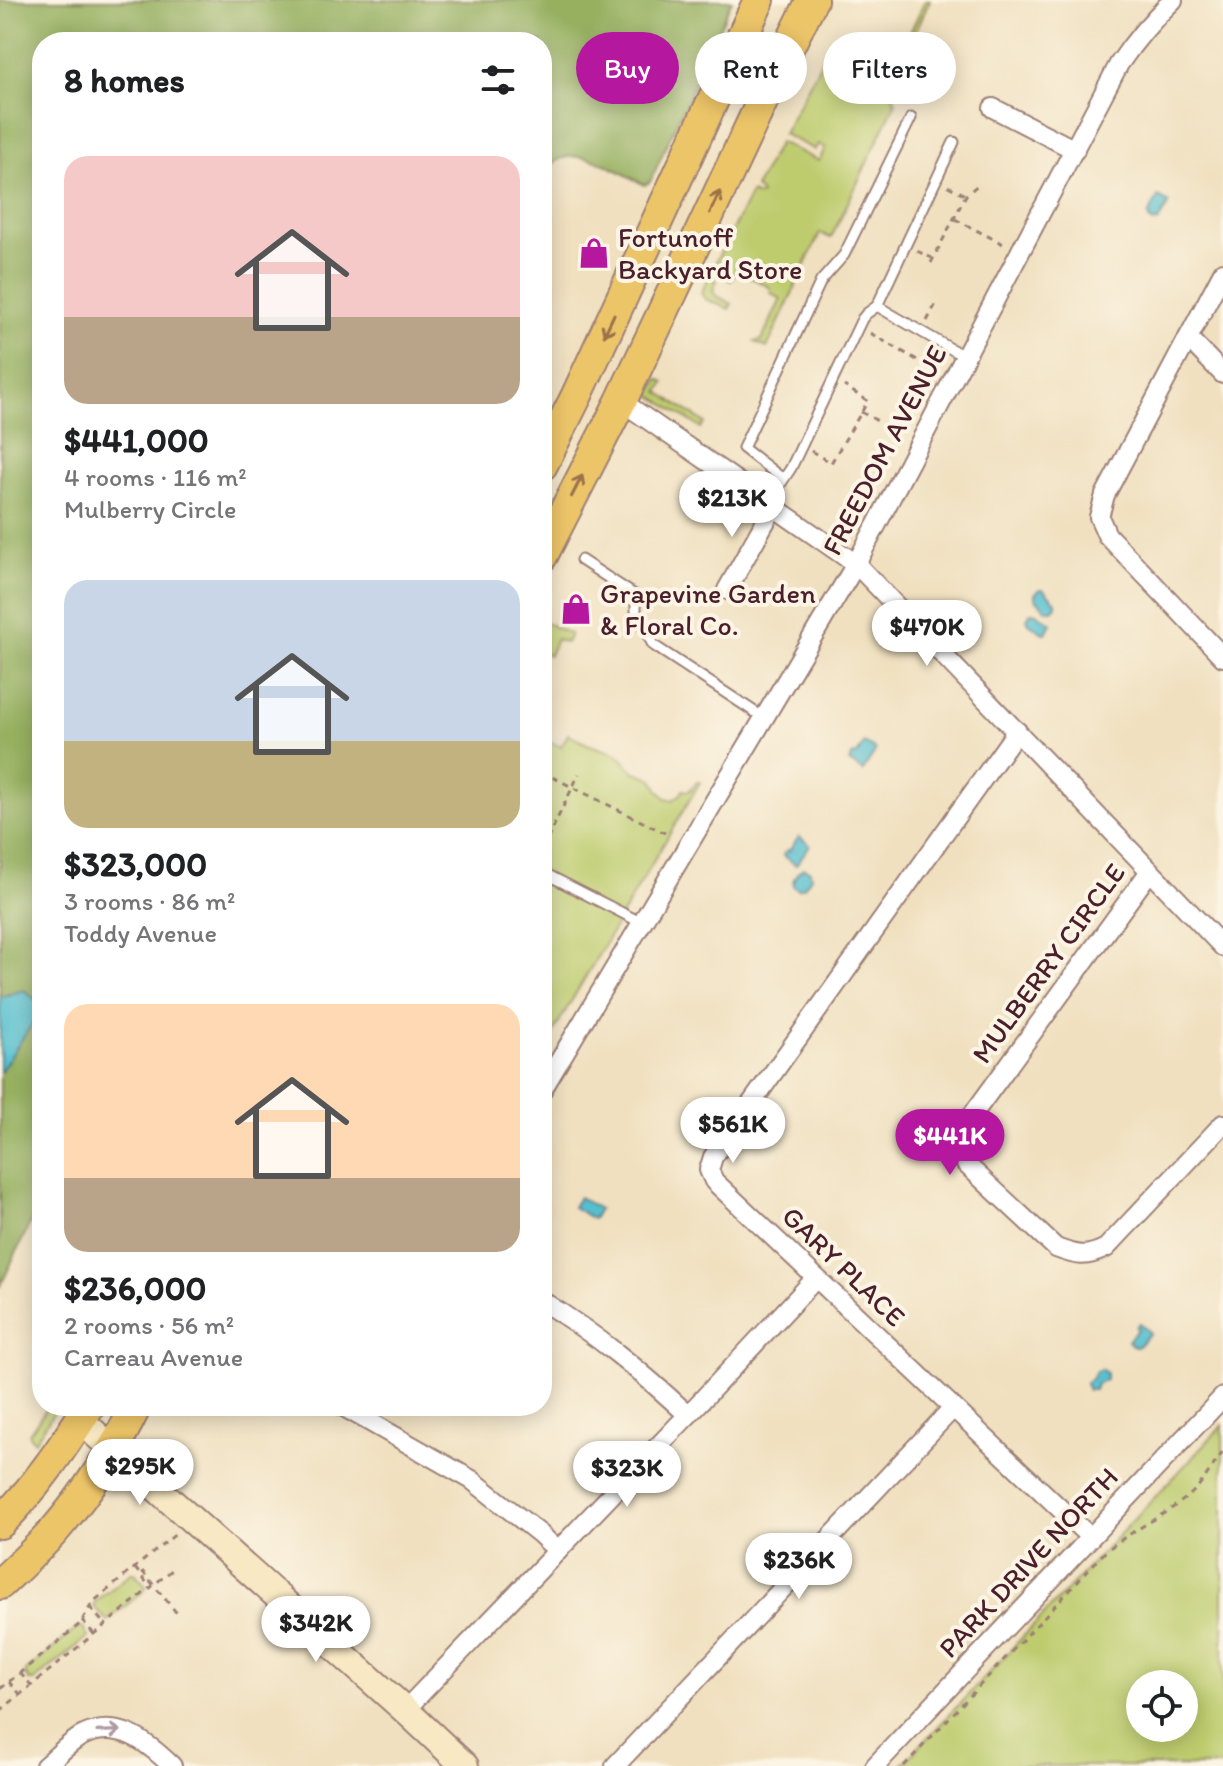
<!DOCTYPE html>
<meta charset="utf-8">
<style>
body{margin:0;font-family:Itim,sans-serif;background:#f6f6f6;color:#202124;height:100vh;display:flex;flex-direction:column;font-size:30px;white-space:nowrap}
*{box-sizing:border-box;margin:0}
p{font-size:26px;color:#757577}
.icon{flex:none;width:44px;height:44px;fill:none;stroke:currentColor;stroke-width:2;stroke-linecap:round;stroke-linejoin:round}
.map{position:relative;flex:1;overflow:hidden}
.side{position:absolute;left:32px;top:32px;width:520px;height:1384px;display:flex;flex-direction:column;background:#fff;border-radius:32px;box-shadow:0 4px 20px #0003}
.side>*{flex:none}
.hud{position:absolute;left:576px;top:32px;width:526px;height:72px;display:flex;gap:16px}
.buttons{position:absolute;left:1126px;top:1670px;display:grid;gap:16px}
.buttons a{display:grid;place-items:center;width:72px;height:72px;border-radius:50%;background:#fff;box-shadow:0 4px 20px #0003;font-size:40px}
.price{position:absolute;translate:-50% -68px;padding:0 18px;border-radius:28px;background:#fff;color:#222;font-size:26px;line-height:52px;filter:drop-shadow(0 2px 4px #0008)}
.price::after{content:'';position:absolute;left:50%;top:48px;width:24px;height:18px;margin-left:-12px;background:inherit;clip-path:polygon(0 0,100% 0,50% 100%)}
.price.active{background:#b5179e;color:#fff}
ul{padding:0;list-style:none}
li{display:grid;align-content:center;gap:16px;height:424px;padding:0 32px}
li span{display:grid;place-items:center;height:248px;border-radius:24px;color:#555}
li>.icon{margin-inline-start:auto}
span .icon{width:144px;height:144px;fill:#fffc;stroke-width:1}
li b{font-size:34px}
h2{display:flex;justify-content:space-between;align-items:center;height:96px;padding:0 32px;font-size:34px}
.pill{padding:0 28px;border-radius:36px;background:#fff;box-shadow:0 4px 20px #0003;font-size:28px;line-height:72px}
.pill.active{background:#b5179e;color:#fff}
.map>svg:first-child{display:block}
</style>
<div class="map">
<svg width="1223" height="1766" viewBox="0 0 1223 1766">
<rect width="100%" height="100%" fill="#fcf5e5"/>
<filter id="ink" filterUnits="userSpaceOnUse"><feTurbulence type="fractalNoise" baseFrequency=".0125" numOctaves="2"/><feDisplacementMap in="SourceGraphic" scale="16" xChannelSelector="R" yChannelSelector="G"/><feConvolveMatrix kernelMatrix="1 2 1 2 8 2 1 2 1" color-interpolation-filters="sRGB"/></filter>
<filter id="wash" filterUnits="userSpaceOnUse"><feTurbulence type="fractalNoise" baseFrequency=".006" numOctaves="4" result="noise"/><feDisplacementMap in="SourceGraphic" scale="32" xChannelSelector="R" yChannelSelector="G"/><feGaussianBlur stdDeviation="1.8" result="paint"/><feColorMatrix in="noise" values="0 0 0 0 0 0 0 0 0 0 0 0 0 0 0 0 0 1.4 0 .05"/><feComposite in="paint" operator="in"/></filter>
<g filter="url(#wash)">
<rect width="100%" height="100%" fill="#f0e0c0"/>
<g fill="#becc6e" stroke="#84764c" stroke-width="2" fill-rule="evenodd">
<path d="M 925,0 L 930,0 L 888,92 L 895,98 L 893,101 L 896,102 L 831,238 L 820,233 L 767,348 L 755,342 L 762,340 L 781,299 L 771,293 L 771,288 L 737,270 L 731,281 L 711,271 L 751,193 L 757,196 L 761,195 L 760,192 L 755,188 L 779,142 L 819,161 L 825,148 L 818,144 L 815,150 L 783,134 L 830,45 L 887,83 Z"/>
<path d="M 709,276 L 717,281 L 713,290 L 715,295 L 732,304 L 729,309 L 705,299 L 701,293 Z"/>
<path d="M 658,379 L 665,382 L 659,392 L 705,423 L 701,428 L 651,395 Z"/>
<path d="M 542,621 L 570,634 L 566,643 L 556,639 L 549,655 L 542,652 Z"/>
<path d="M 568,734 L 587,744 L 617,754 L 635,772 L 652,778 L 660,792 L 666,798 L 673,800 L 681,794 L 683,790 L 689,791 L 697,782 L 700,782 L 542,1051 L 542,738 L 561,747 Z"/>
<path d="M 48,1406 L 58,1406 L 35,1441 L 30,1437 L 29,1434 Z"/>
<path d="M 1223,1425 L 1223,1766 L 901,1766 ZM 1140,1684 L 1184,1684 L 1184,1728 L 1140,1728 Z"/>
<path d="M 131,1573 L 135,1573 L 146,1586 L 145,1590 L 107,1621 L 94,1607 L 94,1603 Z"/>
<path d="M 79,1627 L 83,1627 L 88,1637 L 34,1681 L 30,1681 L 25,1675 L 26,1671 Z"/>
</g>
<g fill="#96b061" stroke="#706846" stroke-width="2">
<path d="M 0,0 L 732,0 L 650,182 L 644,185 C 615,169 565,135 542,176 L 542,42 L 42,42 L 42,1005 L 24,990 L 0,997 Z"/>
<path d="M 42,1009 L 42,1198 L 0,1287 L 0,1072 Z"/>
</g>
<g fill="#54bfcf" stroke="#4f6f7d" stroke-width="2">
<path d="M 1158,197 L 1169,203 L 1158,222 L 1156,221 L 1154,223 L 1149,220 L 1150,218 L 1148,216 Z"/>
<path d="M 1040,589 L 1043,589 L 1056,602 L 1056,606 L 1052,610 L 1047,610 L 1035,598 L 1035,594 Z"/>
<path d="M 1031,612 L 1036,613 L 1051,623 L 1046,633 L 1043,633 L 1029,623 L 1027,619 Z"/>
<path d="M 864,743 L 876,750 L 863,771 L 849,762 L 853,755 L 856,756 Z"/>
<path d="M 799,837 L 810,845 L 796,865 L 783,855 L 787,850 L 789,851 Z"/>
<path d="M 804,868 L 810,871 L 811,877 L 804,887 L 798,889 L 793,886 C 792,879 798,870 804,868 Z"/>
<path d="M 24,990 L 42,1005 L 42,1009 L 0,1072 L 0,997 Z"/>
<path d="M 579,1197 L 599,1209 L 593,1219 L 573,1207 Z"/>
<path d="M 1140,1323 L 1150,1333 L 1137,1347 L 1134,1347 L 1128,1341 L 1138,1329 L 1136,1327 Z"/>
<path d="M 1101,1369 L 1106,1373 L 1106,1379 L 1097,1384 L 1094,1390 L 1088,1390 L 1086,1386 L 1086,1382 L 1091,1379 L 1096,1371 Z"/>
</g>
</g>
<g filter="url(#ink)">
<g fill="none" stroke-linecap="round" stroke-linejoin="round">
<defs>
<g id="lane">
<path d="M 877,306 L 965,357"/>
<path d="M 783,479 L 743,448 L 821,281 L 844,255 L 911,118"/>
<path d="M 768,503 L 791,468 L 862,319 L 866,314 L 877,306 L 954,142"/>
<path d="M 581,560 L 636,596 L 636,612 L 653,645 L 764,718"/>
<path d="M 542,872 L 642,923"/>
</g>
<g id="street">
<path d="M 993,108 L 1075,150"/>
<path d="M 1223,272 L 1105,495 L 1099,517 L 1107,535 L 1223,657"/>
<path d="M 1188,338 L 1223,374"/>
<path d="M 621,401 L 856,564 L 1223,947"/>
<path d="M 727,590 L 773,508"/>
<path d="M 1017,731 L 713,1157 L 709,1170 L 714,1181 L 1090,1537"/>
<path d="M 1150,871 L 968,1121 C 961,1137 960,1147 966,1164 L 1056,1248 C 1077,1256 1086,1258 1106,1248 L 1223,1124"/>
<path d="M 542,1090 L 856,564 L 1119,64 C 1135,40 1152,20 1173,0"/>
<path d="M 542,1301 C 597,1335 641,1371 688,1415"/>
<path d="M 342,1406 L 472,1480 L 540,1534 L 558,1551"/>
<path d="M 405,1710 L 688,1415 L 816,1278"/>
<path d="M 45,1766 C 56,1757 72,1740 84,1735 C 120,1719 148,1743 172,1766"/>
<path d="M 615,1766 L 953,1408"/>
<path d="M 875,1766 L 1223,1397"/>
</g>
<path id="secondary" d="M 80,1420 L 405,1710 L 465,1766"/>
<g id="primary">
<path d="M 542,465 L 577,395 L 759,0"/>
<path d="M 542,556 L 621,401 L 775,74 L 812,0"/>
<path d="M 0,1523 C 35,1489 63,1447 89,1406"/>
<path d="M 0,1584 C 18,1567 37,1550 54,1531 C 87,1493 114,1451 136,1406"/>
</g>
</defs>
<use href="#lane" stroke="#9d8076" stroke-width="13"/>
<use href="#street" stroke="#9d8076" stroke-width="22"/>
<use href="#secondary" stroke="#9d8076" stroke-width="30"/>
<use href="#primary" stroke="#9d8076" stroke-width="34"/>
<g stroke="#9d8076" stroke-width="3" stroke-dasharray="6 6" stroke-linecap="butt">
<path d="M 948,186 L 966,195"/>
<path d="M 955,219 L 1005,245"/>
<path d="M 917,251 L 932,258"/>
<path d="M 931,263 L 966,195 L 980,183"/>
<path d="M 927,321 L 938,300"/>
<path d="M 870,333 L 938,372"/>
<path d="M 861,412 L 903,435"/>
<path d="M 811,451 L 831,463 L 868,401 L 844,386"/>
<path d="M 542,772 L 665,833"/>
<path d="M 542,850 L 579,774"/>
<path d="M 135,1568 L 150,1587"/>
<path d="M 142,1571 L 180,1617"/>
<path d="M 90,1607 L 105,1625"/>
<path d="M 82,1620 L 94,1634"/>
<path d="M 20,1673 L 31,1685"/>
<path d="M 9,1682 L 20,1694"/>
<path d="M 0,1689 L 80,1624 L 93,1602 L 177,1533"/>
<path d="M 0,1711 L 172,1570"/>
<path d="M 904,1766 L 1105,1552 C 1132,1529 1166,1516 1193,1492 C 1204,1481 1213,1465 1223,1452"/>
</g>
<use href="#lane" stroke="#fff" stroke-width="9"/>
<use href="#street" stroke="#fff" stroke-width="18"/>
<use href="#secondary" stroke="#f8e8c3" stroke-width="26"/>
<use href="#primary" stroke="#edc569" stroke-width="30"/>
</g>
<defs><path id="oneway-shaft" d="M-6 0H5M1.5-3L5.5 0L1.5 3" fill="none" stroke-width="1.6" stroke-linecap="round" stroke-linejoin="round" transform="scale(2)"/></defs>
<g stroke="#9c724a">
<use href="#oneway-shaft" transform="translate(715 202) rotate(-65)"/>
<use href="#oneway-shaft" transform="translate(609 325) rotate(115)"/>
<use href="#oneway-shaft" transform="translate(577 486) rotate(-63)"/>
</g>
<use stroke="#ae9aa0" href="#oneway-shaft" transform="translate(109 1731) rotate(-2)"/>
</g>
<defs>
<symbol id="shop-bare" viewBox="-9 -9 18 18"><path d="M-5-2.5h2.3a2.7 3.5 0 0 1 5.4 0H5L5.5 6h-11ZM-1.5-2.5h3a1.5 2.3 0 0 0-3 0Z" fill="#b5179e" stroke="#fcf5e5" stroke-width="2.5" paint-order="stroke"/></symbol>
</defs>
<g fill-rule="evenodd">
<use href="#shop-bare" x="572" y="231" width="44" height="44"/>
<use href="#shop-bare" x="554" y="587" width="44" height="44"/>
</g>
<g text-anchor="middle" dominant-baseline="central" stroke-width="8" stroke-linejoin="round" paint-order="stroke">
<g font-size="28" fill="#4a1f2b" stroke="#fcf5e5" text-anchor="start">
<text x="618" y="237">Fortunoff<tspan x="618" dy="32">Backyard Store</tspan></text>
<text x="600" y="593">Grapevine Garden<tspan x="600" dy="32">&amp; Floral Co.</tspan></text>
</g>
<g font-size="28" fill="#4a1f2b" stroke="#fcf5e5">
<text transform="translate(884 450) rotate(-62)">FREEDOM AVENUE</text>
<text transform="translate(1048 963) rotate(-54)">MULBERRY CIRCLE</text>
<text transform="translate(844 1266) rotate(44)">GARY PLACE</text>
<text transform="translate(1028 1562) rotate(-47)">PARK DRIVE NORTH</text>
</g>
</g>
</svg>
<div class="buttons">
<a><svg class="icon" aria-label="locate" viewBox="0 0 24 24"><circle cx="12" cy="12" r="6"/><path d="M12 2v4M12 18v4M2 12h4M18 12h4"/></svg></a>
</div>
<b class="price" style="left:732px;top:539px">$213K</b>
<b class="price" style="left:927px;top:668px">$470K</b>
<b class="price" style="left:733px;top:1165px">$561K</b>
<b class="price active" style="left:950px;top:1177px">$441K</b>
<b class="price" style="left:140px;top:1507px">$295K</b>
<b class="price" style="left:627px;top:1509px">$323K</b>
<b class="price" style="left:799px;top:1601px">$236K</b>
<b class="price" style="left:316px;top:1664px">$342K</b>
<div class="hud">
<a class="pill active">Buy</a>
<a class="pill">Rent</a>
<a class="pill">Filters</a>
</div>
<section class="side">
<h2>8 homes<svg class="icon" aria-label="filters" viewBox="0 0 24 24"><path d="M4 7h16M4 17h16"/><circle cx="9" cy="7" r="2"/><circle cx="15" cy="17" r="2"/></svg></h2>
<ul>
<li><span style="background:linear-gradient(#f6c9c9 65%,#b9a48a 0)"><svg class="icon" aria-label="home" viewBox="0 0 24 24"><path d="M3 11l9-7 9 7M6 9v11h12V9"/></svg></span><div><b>$441,000</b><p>4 rooms · 116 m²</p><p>Mulberry Circle</p></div></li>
<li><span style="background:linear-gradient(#c9d6e8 65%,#c2b280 0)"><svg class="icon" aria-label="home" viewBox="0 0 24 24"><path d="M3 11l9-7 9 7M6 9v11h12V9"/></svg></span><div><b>$323,000</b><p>3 rooms · 86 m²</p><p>Toddy Avenue</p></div></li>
<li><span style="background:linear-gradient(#ffd9b3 70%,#b9a48a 0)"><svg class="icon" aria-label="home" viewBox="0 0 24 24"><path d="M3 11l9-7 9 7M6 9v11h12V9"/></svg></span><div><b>$236,000</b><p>2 rooms · 56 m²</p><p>Carreau Avenue</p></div></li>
</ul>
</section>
</div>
